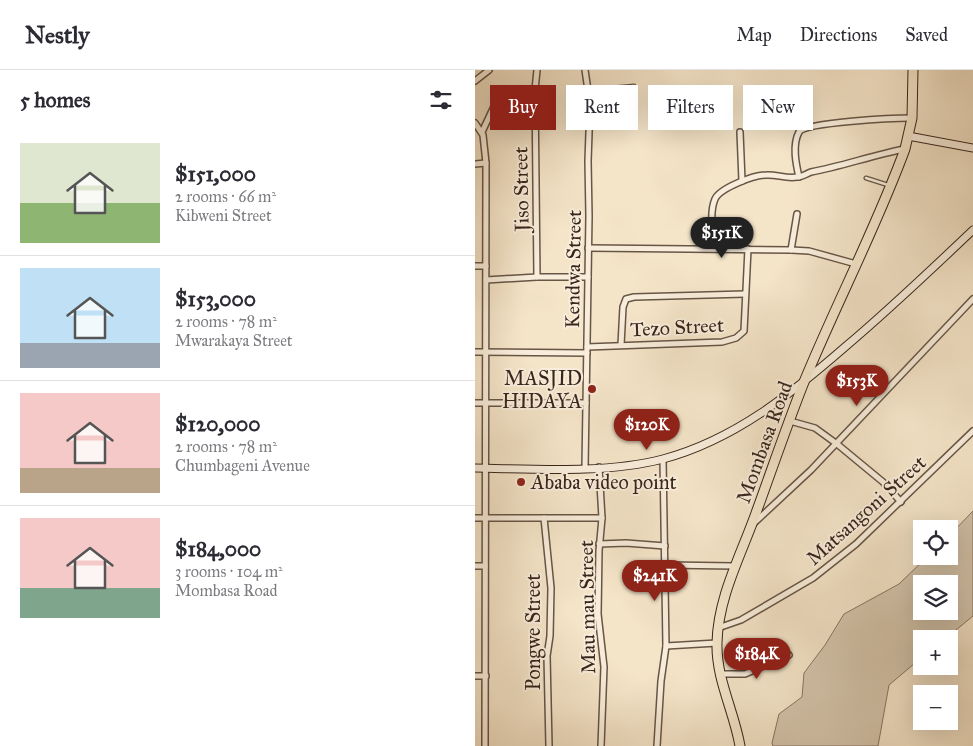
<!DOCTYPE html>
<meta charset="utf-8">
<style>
body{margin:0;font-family:"IM FELL Great Primer",serif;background:#f7f7f7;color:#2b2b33;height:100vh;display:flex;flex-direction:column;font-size:19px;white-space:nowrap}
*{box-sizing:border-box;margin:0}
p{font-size:16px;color:#7c7c81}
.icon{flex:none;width:28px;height:28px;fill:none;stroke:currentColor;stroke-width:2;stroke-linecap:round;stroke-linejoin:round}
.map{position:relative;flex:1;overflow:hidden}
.side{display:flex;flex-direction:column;background:#fff;width:475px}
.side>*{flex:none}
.hud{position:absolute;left:15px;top:15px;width:408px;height:45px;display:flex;gap:10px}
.tools{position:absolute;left:438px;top:450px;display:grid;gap:10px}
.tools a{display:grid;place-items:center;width:45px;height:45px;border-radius:0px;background:#fff;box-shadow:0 5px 20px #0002;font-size:25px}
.price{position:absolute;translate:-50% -42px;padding:0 11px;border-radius:18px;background:#8f2418;color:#fff;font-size:16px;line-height:32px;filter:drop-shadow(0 1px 2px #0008)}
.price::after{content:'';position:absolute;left:50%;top:30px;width:15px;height:11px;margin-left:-8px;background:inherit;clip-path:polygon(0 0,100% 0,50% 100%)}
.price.current{background:#222;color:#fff}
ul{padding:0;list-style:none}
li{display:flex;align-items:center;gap:15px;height:125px;padding:0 20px}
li+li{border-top:1px solid #e1e1e2}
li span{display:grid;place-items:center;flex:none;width:140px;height:100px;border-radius:0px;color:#555}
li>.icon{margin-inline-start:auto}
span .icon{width:60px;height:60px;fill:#fffc;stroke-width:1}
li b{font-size:21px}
h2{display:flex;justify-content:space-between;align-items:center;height:60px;padding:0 20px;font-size:21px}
.tag{padding:0 18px;border-radius:0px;background:#fff;box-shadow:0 5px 20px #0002;font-size:18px;line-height:45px}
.tag.current{background:#8f2418;color:#fff}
header{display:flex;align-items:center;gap:30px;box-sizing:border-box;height:70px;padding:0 25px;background:#fff;border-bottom:1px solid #e1e1e2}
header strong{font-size:24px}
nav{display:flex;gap:28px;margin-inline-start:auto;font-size:18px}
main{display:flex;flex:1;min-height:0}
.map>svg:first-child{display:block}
</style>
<header>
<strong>Nestly</strong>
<nav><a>Map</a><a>Directions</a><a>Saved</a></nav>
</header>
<main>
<section class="side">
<h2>5 homes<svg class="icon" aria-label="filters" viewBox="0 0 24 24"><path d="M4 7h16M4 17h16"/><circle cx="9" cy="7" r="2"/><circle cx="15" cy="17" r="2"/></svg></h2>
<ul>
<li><span style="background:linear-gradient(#dfe7d0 60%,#8fb573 0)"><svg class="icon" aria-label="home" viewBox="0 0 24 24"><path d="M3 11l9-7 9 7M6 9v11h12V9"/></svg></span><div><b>$151,000</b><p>2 rooms · 66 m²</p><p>Kibweni Street</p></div></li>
<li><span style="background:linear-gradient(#bfe0f5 75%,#9aa5b1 0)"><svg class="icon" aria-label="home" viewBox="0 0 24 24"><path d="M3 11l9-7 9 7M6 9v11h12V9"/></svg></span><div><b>$153,000</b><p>2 rooms · 78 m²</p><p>Mwarakaya Street</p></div></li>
<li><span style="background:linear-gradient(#f6c9c9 75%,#b9a48a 0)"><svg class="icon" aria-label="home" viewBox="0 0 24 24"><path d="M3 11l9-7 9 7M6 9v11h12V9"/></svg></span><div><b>$120,000</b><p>2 rooms · 78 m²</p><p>Chumbageni Avenue</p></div></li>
<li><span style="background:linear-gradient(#f6c9c9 70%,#7fa58c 0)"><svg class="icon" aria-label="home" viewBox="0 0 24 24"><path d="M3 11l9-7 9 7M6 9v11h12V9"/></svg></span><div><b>$184,000</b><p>3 rooms · 104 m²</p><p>Mombasa Road</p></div></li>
</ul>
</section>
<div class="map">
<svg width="498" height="676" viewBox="0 0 498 676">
<rect width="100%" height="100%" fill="#f4e4c8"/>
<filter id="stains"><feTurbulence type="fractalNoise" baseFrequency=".004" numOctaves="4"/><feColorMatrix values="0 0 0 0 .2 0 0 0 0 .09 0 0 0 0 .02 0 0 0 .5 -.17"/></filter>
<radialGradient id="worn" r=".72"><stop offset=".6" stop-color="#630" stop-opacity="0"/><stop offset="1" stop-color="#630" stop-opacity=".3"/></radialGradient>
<path fill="#d4c4ab" stroke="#867463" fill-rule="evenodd" d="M 498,441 L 498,546 L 470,569 L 446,569 L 446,588 L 414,615 L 403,676 L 298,676 L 297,673 L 304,644 L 327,627 L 329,603 L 350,575 L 369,544 L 424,514 L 453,486 L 474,486 L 474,466 ZM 446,514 L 474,514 L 474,541 L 446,541 Z"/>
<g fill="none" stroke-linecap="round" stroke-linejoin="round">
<defs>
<g id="lane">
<path d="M 114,20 L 159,16"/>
<path d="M 391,108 L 413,115"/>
</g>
<g id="street">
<path d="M 110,0 L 115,34 L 113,91 L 114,146 L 110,398"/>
<path d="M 0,11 L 14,0"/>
<path d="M 0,53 L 8,65 L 11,93 L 10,676"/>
<path d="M 7,62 L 22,30 L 32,22 L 60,20"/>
<path d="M 265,62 L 267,111"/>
<path d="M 0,94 L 11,93"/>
<path d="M 324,107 C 321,94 317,75 324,62 C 331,52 421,48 437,48"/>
<path d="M 113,178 L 316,180 L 334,181 L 381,194"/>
<path d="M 239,179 C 238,164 234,143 240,129 C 245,118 279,105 291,105 C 301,104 311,109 322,107 C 327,107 331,104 336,102 C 368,96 398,85 430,79"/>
<path d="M 316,180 L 322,144"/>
<path d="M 0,196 L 11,196"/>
<path d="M 62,207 L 60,20 L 62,0"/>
<path d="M 11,210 L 62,207 L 113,207"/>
<path d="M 146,275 L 148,237 L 151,229 L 159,227 L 270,224"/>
<path d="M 112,277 L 247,272 L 261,268 L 269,261 L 273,179"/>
<path d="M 0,282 L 112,283"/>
<path d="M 0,333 L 111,333"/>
<path d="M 315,351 L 340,358 L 362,374 L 408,412 L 426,432"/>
<path d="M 124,397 L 127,448 L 124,481 L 123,544 L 129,597 L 126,676"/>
<path d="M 0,448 L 127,448"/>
<path d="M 69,448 L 76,518 L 75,566 L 72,586 L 74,676"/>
<path d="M 278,454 L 336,400 L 498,229"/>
<path d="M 124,474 L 151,473 L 190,476"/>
<path d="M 190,495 L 259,496"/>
<path d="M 0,496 L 10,496"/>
<path d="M 243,558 L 266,550 L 338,508 L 381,474 L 498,361"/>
<path d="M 191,576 L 242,573"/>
<path d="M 245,604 L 270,604 L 314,585"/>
<path d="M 0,606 L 11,606"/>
<path d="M 182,676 L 186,611 L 191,576 L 188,389"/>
</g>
<g id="secondary">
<path d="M 433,66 L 498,78"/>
<path d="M 0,398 C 59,399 131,404 188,389 C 259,370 316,324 370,277 C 414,240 456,200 498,160"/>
</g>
<path id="highway" d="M 265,676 C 259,641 241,609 242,573 C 243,527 266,485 281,443 C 297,399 312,355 329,312 C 361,234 401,158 430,79 L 437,48 L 438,0"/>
</defs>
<use href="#lane" stroke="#675546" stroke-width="5"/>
<use href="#street" stroke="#675546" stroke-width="8"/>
<use href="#secondary" stroke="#38251b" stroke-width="9"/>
<use href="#highway" stroke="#38251b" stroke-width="11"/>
<use href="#lane" stroke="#f8eddb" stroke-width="2.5"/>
<use href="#street" stroke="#f8eddb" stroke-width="5"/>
<use href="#secondary" stroke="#f8eddb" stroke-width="7"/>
<use href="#highway" stroke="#f4e4c8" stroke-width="9"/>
</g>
<g fill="#8f2418" stroke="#f8eddb" stroke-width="2">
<circle cx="117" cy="319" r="5"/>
<circle cx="46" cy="412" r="5"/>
</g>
<g text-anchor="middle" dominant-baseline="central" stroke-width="4" stroke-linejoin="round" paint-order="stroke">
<g font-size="20" fill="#38251b" stroke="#f8eddb">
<text transform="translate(46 119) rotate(-91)">Jiso Street</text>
<text transform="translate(98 199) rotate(-89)">Kendwa Street</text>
<text transform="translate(202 257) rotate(-3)">Tezo Street</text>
<text transform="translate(289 372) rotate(-70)">Mombasa Road</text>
<text transform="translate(391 440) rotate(-42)">Matsangoni Street</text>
<text transform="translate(112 537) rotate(-91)">Mau mau Street</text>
<text transform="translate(58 562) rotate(-90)">Pongwe Street</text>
</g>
<g font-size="20" fill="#38251b" stroke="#f8eddb" text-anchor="end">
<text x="107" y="308">MASJID<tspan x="107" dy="23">HIDAYA</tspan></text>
<text x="56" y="412" text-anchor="start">Ababa video point</text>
</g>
</g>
<rect width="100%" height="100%" filter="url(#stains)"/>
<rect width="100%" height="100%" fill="url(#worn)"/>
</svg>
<div class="tools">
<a><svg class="icon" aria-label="locate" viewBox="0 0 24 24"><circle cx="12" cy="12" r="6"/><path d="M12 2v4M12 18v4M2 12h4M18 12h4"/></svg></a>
<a><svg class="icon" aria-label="layers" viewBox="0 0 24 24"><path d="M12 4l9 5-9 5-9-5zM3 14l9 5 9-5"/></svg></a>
<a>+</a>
<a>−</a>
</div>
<b class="price current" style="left:247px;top:189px">$151K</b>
<b class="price" style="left:382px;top:337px">$153K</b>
<b class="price" style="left:172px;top:381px">$120K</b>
<b class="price" style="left:180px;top:532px">$241K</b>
<b class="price" style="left:282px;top:610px">$184K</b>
<div class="hud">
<a class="tag current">Buy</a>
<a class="tag">Rent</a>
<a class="tag">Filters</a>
<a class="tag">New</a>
</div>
</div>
</main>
